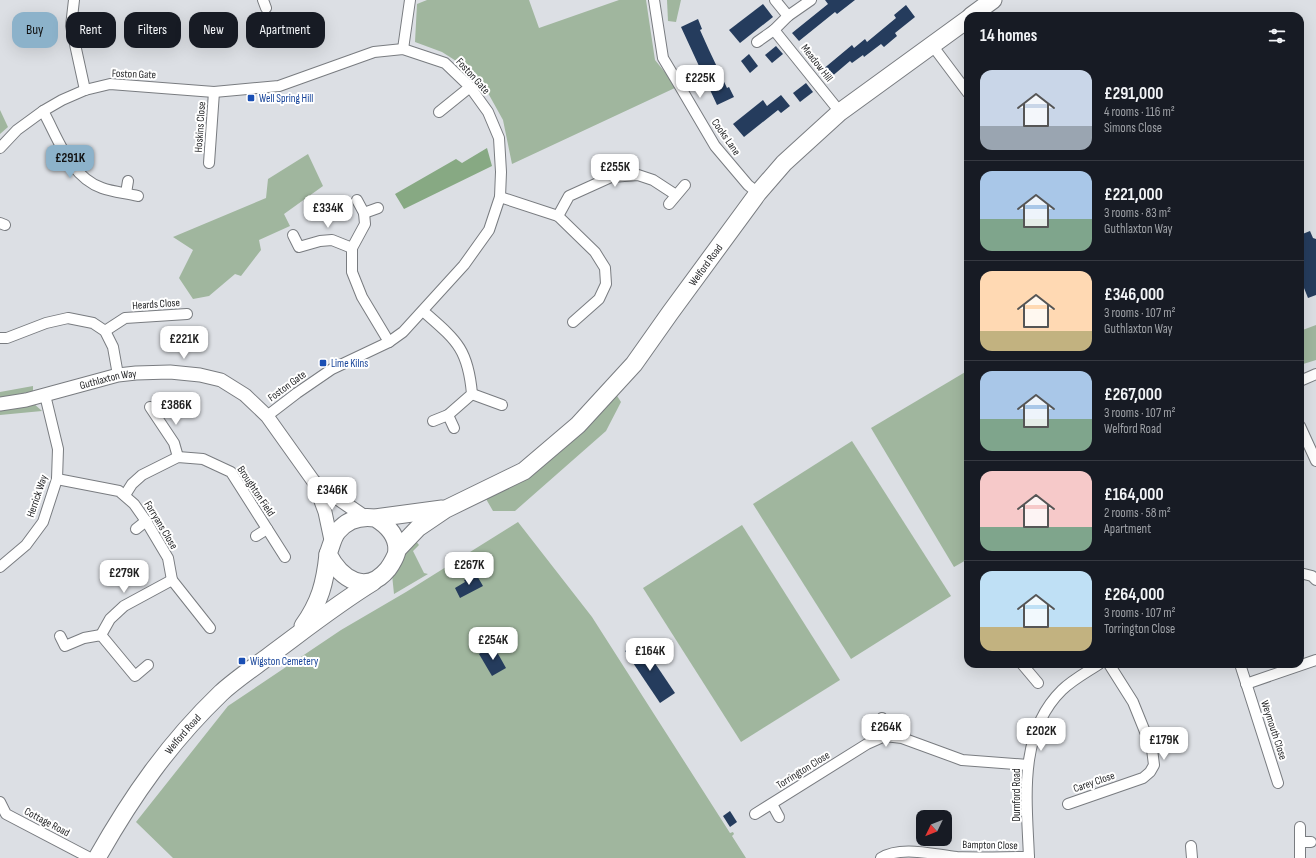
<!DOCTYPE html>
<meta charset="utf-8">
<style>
body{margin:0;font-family:"Sofia Sans Condensed",sans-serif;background:#20242c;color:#f1f3f6;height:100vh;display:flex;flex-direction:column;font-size:15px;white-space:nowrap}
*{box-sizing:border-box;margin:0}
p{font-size:13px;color:#9ea1a6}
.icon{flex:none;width:22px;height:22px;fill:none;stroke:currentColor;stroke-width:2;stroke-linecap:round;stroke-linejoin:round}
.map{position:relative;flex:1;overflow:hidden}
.panel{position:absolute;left:964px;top:12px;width:340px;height:656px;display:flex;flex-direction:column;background:#171b24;border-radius:12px;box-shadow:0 4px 16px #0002}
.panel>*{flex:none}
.hud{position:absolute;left:12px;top:12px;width:380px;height:36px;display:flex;gap:8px}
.needle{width:26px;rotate:227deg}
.fabs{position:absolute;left:916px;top:810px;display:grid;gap:8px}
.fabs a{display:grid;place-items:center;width:36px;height:36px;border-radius:8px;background:#171b24;box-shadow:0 4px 16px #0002;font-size:20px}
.price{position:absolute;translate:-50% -34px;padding:0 9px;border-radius:8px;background:#fff;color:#222;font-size:13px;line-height:26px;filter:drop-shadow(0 1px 2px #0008)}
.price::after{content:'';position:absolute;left:50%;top:24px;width:12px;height:9px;margin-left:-6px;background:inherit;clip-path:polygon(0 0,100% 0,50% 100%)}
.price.current{background:#8cb2ca;color:#111}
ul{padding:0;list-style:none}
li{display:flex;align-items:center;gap:12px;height:100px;padding:0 16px}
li+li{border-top:1px solid #363941}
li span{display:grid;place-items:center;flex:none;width:112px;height:80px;border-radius:12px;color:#555}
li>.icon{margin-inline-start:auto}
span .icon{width:48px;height:48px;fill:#fffc;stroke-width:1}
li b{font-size:17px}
h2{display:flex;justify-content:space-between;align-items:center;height:48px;padding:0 16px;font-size:17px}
.chip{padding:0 14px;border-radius:12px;background:#171b24;box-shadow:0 4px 16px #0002;font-size:14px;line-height:36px}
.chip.current{background:#8cb2ca;color:#111}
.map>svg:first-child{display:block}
</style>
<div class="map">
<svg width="1316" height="858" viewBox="0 0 1316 858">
<rect width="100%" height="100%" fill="#dcdfe4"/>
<g fill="#a0b69e">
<path d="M 427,0 L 529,0 L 539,28 L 619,0 L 646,0 L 655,60 L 677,87 L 512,164 L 503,120 L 488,93 L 464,66 L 442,52 L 415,42 L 417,4 Z"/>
<path d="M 667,0 L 681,0 L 676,22 L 668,21 Z"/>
<path d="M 0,110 L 8,127 L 0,134 Z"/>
<path d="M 308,154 L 323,186 L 284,214 L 290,226 L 259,240 L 261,250 L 241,276 L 235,274 L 209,296 L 193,299 L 179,278 L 193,250 L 173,237 L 266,198 L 268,179 Z"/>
<path d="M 1316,325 L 1316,360 L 1300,365 L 1300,331 Z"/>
<path d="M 967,371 L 968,374 L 968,559 L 954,567 L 871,428 Z"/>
<path d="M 33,386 L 33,391 L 0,398 L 0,392 Z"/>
<path d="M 612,388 L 621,402 L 606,431 L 515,511 L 493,511 L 482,492 L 524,471 Z"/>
<path d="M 33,403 L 42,411 L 0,415 L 0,408 Z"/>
<path d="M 852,441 L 951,596 L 851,659 L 753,504 Z"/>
<path d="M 518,522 L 592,617 L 730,833 L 733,832 L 734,834 L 732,836 L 746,858 L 173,858 L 136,822 L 228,706 L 341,630 L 406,592 Z"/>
<path d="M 742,525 L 840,680 L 741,742 L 643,588 Z"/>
<path d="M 411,535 L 419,545 L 413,551 L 424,573 L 428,574 L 394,594 L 391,565 Z"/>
</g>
<path fill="#87a983" d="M 487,148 L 492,166 L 404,209 L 395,194 L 456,159 L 462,163 Z"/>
<g fill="#253c5d">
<path d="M 825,0 L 855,0 L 837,14 L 835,12 L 799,41 L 792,33 L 828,4 Z"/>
<path d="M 763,4 L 773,17 L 740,43 L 729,30 Z"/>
<path d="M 906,5 L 915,17 L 895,33 L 897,36 L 884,47 L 881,44 L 864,57 L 863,55 L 852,63 L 850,61 L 830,78 L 822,70 L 852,45 L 854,48 L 865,39 L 867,42 L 896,18 L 894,15 Z"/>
<path d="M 698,19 L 702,29 L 700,30 L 709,50 L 727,88 L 729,87 L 734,97 L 717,105 L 681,27 Z"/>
<path d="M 776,46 L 783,54 L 772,63 L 765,55 Z"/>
<path d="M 749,54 L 758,66 L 750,73 L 741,61 Z"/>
<path d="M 806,83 L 813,92 L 800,102 L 793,93 Z"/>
<path d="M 781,95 L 790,106 L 781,113 L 778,110 L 744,137 L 733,124 L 763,100 L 767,106 Z"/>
<path d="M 1310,231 L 1313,238 L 1316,239 L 1316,295 L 1308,298 L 1302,283 L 1300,284 L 1300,235 Z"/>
<path d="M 476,574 L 483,586 L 460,598 L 455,588 L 465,582 L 464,580 Z"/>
<path d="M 640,641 L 675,693 L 660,703 L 625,651 Z"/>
<path d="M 493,645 L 506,668 L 492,676 L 479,654 Z"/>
<path d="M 730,811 L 737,822 L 730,827 L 723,816 Z"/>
</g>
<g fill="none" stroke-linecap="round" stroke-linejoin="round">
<defs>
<g id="minor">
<path d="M 74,0 L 71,26 L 85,90"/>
<path d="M 263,0 L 266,8"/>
<path d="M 654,0 L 663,58 L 675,78 L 715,146 L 748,185 L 758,193"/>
<path d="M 775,0 L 788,16"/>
<path d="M 774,30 L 840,112"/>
<path d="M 757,42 L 774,30 L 788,16 L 811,0"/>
<path d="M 932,45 L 968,93"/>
<path d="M 403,49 L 410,0"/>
<path d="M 43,111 C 58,138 70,177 102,188 C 113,192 126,193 138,196"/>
<path d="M 439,112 L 470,87"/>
<path d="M 0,148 L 17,130 L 43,111 L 62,100 L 85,90 L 110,84 L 214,92 L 279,86 L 374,52 L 403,49 L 445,63 L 470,87 L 488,112 L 499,138 L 501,172 L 500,197 L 489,230 L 464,265 L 403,332 L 389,342 L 332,369 L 297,393 L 267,416"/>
<path d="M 209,163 L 214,92"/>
<path d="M 126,193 L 128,181"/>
<path d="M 500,197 L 558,216 L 595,252 L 605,268 L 606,284 L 599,299 L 573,322"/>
<path d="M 357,200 L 364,213 L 365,224 L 352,248 L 352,272 L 362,297 L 389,342"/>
<path d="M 669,204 L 685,185"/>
<path d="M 364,213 L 378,208"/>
<path d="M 558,216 L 569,196 L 611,177 L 638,175 L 653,180 L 676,195"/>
<path d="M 0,223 L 5,225"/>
<path d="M 293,235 L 299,247 L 320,241 L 332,240 L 352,248"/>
<path d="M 423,311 C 456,340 468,348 472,394 L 448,415 L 433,421"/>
<path d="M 105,331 L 125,318 L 187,314"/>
<path d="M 0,338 L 7,338 L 46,323 L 68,318 L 93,323 L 105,331 L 113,347 L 118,375"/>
<path d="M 1300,381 L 1316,374"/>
<path d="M 472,394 L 502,405"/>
<path d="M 150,407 L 174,443 L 178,457"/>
<path d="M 448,415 L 454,428"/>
<path d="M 1300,426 L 1316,461"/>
<path d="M 57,479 L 119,491 L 134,504 L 146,521 L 168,558 L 172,580 L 210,628"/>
<path d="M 125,495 L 132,484 L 142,475 L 178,457 L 203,459 L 231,472 L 285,557"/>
<path d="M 136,529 L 146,521"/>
<path d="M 256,536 L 267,529"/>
<path d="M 0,567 L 26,545 L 43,522 L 57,479 L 58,449 L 45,395"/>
<path d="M 1300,573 L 1312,576 L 1316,580"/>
<path d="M 101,635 L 110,619 L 124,606 L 172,580"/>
<path d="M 60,636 L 65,646 L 84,638 L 101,635 L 135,676 L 148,665"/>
<path d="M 1022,664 L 1038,683"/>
<path d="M 1240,664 L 1278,783"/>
<path d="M 1246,684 L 1316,660"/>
<path d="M 882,718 L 885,736"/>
<path d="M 0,802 L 6,814 L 90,858"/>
<path d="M 772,804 L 779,817"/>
<path d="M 1068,804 L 1143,778 L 1150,772 L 1154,765 L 1152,749 L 1133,702 L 1109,664"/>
<path d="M 755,814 L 867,744 L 885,736 L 902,738 L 962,760 L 1028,765"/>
<path d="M 1300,827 L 1300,858"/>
<path d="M 1300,842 L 1311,842"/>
<path d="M 1191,846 L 1192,858"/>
<path d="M 881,858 C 901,845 935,855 957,857 C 981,858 1005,857 1029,857"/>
<path d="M 1029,858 C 1027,802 1017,734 1062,690 C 1072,680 1087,672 1099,664"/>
</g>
<g id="tertiary">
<path id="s1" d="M 0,404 L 26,400 L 118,375 L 136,373 L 170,372 L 200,375 L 221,380 L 245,395 L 267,416 L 314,482 L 325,512 L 332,545"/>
<path d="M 314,482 L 365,517"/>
</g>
<g id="primary">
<path d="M 971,16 L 993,0"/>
<path d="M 375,518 C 387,525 397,535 397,550 C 397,555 391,565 388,569 C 366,596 341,579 328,554 C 331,547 333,536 338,531 C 348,519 361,516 375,518 L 442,509"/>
<path id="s2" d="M 397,550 L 418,528 L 446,509 L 524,471 L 578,425 L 634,364 L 670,313 L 758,193 L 784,163 L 840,112 L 968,19"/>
<path d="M 303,626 C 320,602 325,583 328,554"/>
<path id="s3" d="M 97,858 C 132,796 169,743 221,693 C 235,680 253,668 269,656 C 303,631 337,604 373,582"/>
</g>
</defs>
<use href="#minor" stroke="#797c80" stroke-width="12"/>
<use href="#tertiary" stroke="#797c80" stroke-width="15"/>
<use href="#primary" stroke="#797c80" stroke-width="19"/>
<use href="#minor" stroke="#fff" stroke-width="10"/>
<use href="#tertiary" stroke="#fff" stroke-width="13"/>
<use href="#primary" stroke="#fff" stroke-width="17"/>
</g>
<g fill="#1a4fb4" stroke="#fff" stroke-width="1.5">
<rect x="247" y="94" width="8" height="8" rx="2"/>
<rect x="319" y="359" width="8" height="8" rx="2"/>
<rect x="238" y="657" width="8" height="8" rx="2"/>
</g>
<g text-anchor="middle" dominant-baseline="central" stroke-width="4" stroke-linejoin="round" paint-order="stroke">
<g font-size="11" fill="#262729" stroke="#fff">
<text transform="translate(817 63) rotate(52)">Meadow Hill</text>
<text transform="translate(134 74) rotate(2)">Foston Gate</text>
<text transform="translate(473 76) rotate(48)">Foston Gate</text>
<text transform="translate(200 127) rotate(-86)">Hoskins Close</text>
<text transform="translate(726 137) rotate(55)">Cooks Lane</text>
<text stroke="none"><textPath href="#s2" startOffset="427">Welford Road</textPath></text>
<text transform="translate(156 304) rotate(-4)">Heards Close</text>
<text stroke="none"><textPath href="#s1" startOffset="111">Guthlaxton Way</textPath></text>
<text transform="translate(287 386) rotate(-36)">Foston Gate</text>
<text transform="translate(256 491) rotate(56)">Broughton Field</text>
<text transform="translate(37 496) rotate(-71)">Herrick Way</text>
<text transform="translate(161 525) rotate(59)">Forryans Close</text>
<text transform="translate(1274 730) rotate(72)">Weymouth Close</text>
<text stroke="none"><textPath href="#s3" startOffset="151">Welford Road</textPath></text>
<text transform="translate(803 770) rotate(-32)">Torrington Close</text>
<text transform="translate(1094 782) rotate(-19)">Carey Close</text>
<text transform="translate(1016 795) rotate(-90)">Durnford Road</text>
<text transform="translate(47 822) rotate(28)">Cottage Road</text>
<text transform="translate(990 845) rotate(1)">Bampton Close</text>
</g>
<g font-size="11" fill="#164399" stroke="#fff" text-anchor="start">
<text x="259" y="98">Well Spring Hill</text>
<text x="331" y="363">Lime Kilns</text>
<text x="250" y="661">Wigston Cemetery</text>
</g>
</g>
</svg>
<div class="fabs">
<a><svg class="needle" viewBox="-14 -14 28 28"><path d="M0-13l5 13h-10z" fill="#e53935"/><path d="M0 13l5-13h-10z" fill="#9ea1a6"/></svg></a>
</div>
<b class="price" style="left:700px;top:99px">£225K</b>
<b class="price current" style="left:70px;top:179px">£291K</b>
<b class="price" style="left:615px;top:188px">£255K</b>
<b class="price" style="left:328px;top:229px">£334K</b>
<b class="price" style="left:184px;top:360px">£221K</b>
<b class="price" style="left:176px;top:426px">£386K</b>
<b class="price" style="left:332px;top:511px">£346K</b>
<b class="price" style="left:469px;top:586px">£267K</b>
<b class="price" style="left:124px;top:594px">£279K</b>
<b class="price" style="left:493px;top:661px">£254K</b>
<b class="price" style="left:650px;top:672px">£164K</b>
<b class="price" style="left:886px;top:748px">£264K</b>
<b class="price" style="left:1041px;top:752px">£202K</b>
<b class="price" style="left:1164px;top:761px">£179K</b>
<div class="hud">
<a class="chip current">Buy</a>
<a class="chip">Rent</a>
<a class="chip">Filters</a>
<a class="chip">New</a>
<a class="chip">Apartment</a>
</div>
<section class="panel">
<h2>14 homes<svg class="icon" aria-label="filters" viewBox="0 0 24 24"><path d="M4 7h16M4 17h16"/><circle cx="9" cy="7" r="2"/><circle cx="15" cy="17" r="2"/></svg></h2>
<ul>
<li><span style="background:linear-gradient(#c9d6e8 70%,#9aa5b1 0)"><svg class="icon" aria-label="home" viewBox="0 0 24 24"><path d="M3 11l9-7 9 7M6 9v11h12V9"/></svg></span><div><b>£291,000</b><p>4 rooms · 116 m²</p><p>Simons Close</p></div></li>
<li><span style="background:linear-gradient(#a9c7e8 60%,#7fa58c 0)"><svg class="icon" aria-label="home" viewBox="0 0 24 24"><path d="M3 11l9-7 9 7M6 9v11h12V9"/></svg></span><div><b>£221,000</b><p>3 rooms · 83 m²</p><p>Guthlaxton Way</p></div></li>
<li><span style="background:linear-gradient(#ffd9b3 75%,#c2b280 0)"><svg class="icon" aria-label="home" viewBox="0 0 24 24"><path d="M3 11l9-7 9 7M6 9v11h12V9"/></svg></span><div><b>£346,000</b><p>3 rooms · 107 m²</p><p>Guthlaxton Way</p></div></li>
<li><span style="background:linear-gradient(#a9c7e8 60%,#7fa58c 0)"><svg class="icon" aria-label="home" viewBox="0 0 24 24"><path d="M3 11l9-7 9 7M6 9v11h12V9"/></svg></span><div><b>£267,000</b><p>3 rooms · 107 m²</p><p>Welford Road</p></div></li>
<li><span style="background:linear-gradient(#f6c9c9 70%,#7fa58c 0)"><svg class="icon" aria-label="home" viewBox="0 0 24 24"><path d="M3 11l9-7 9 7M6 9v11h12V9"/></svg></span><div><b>£164,000</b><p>2 rooms · 58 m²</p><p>Apartment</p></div></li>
<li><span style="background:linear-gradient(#bfe0f5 70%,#c2b280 0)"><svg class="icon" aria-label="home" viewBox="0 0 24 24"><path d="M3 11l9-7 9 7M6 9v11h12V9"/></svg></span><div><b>£264,000</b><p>3 rooms · 107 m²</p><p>Torrington Close</p></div></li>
</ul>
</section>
</div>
